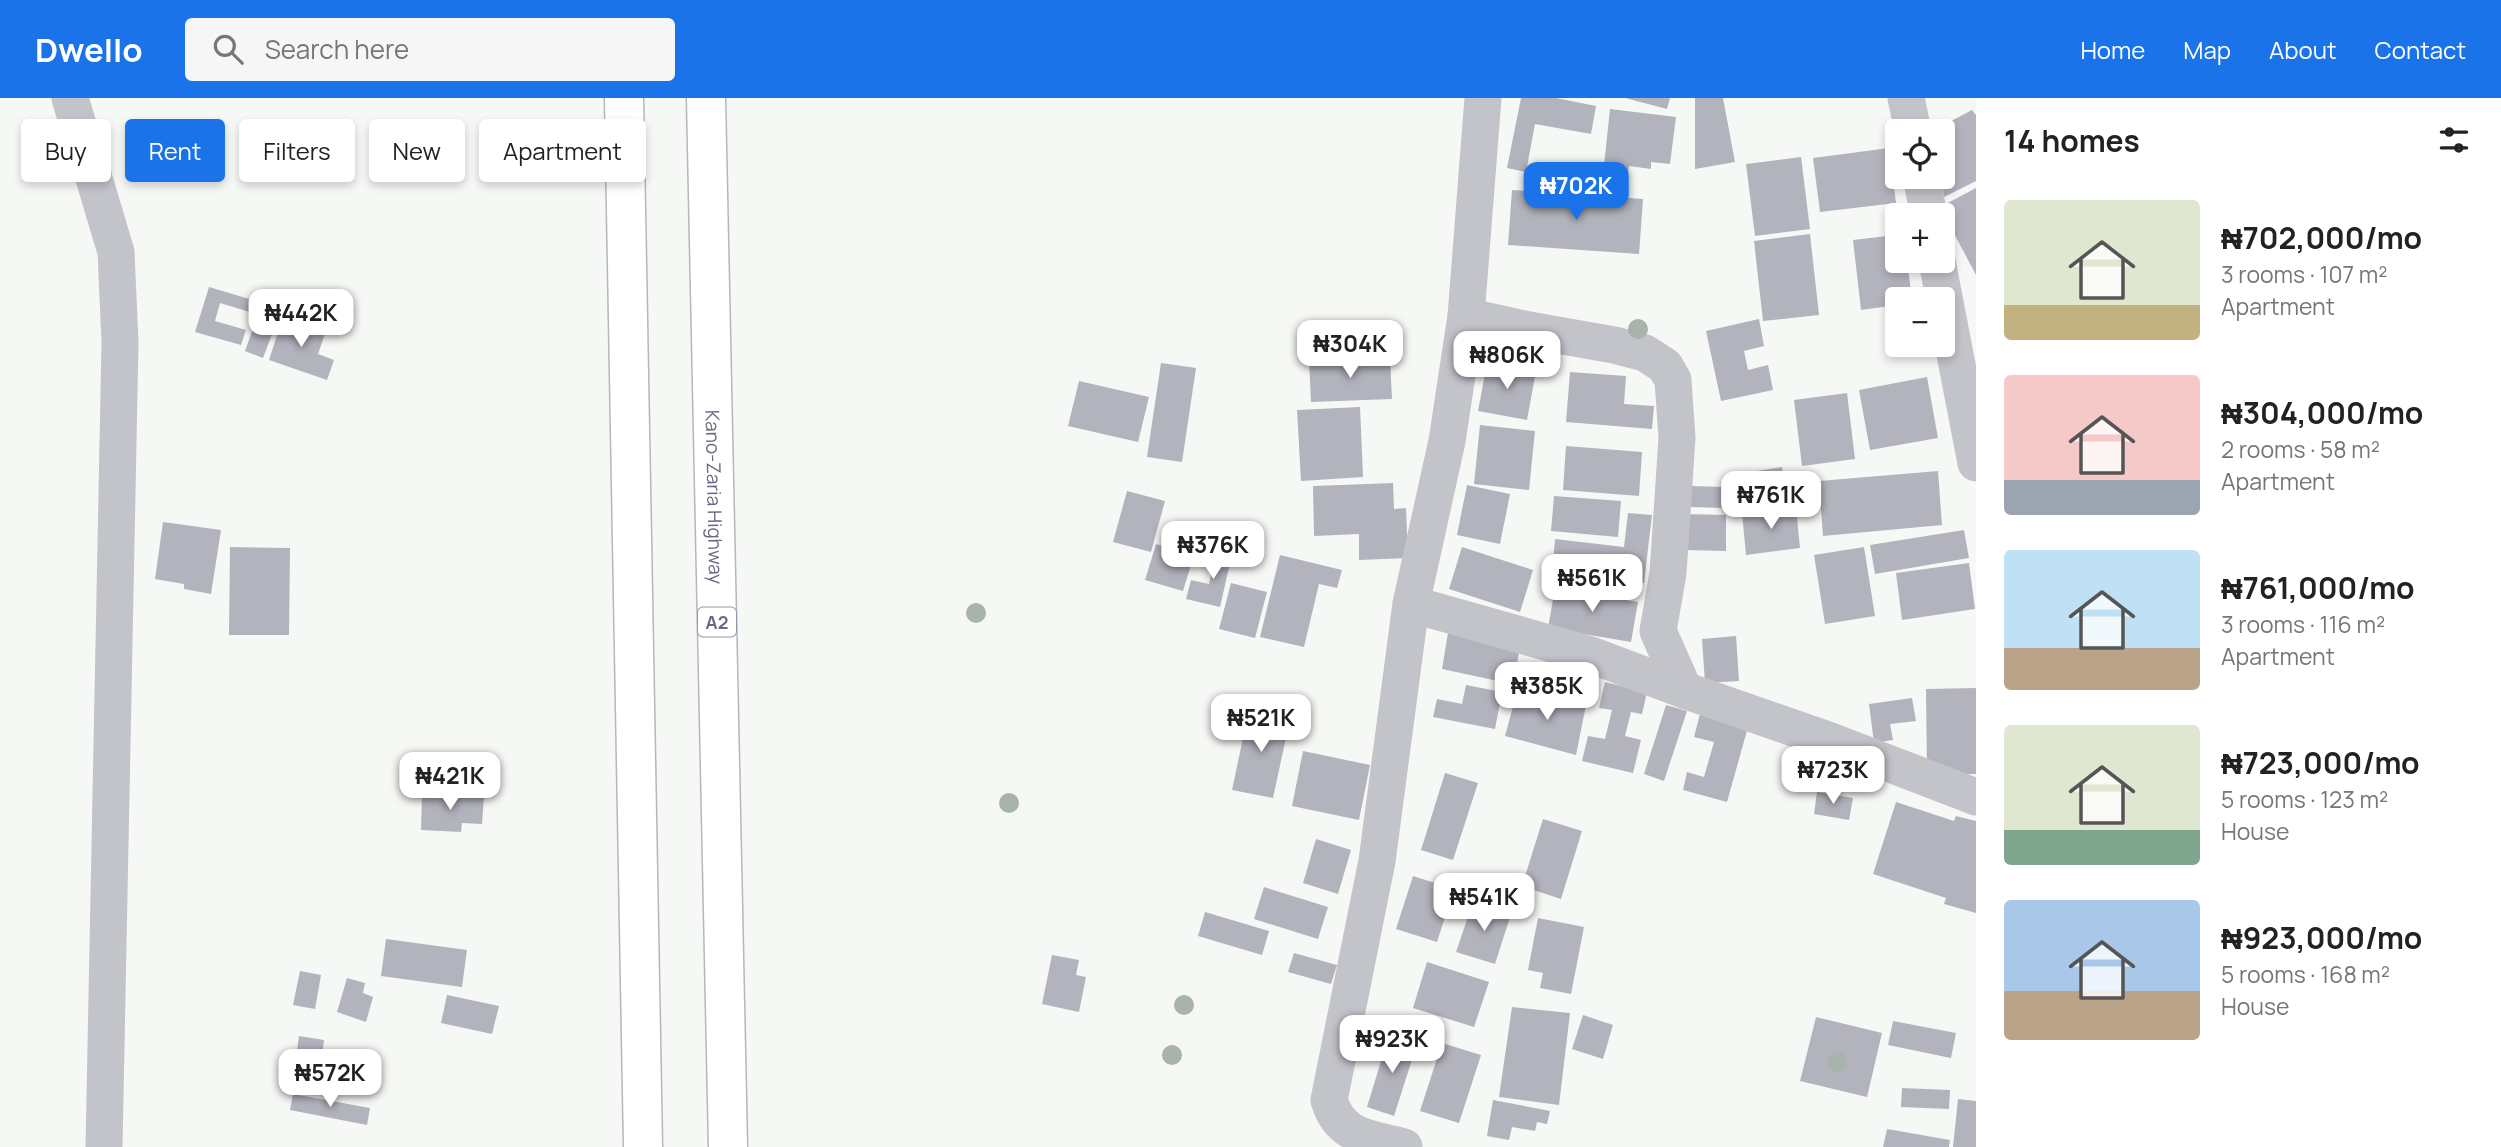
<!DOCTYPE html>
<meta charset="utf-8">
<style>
body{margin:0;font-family:Manrope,sans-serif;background:#f6f6f6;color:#222;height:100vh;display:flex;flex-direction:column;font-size:26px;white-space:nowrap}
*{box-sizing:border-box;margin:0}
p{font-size:23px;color:#767676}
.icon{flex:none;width:38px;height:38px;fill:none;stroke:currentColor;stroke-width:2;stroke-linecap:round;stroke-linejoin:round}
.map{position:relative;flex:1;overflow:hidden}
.panel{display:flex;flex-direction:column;background:#fff;width:525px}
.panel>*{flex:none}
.guide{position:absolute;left:21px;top:21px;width:665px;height:63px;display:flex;gap:14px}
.buttons{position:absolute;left:1885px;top:21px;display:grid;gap:14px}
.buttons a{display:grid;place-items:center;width:70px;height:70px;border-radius:7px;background:#fff;box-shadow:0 4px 10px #0003;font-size:35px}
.price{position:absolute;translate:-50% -60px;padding:0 16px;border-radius:14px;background:#fff;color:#222;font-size:23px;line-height:46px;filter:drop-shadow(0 2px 4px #0008)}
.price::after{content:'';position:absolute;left:50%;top:42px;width:21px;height:16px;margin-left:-10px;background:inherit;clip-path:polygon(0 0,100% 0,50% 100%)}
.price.on{background:#1a73e8;color:#fff}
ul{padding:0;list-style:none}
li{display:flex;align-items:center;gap:21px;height:175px;padding:0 28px}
li span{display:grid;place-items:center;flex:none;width:196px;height:140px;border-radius:7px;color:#555}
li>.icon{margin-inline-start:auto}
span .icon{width:84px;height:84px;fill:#fffc;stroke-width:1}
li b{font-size:30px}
h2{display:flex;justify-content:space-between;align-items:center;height:84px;padding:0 28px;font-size:30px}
.tag{padding:0 24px;border-radius:7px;background:#fff;box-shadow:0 4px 10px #0003;font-size:24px;line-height:63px}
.tag.on{background:#1a73e8;color:#fff}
header{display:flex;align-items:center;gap:42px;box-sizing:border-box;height:98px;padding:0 35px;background:#1a73e8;color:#fff}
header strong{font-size:33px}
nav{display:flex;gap:38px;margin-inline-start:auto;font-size:24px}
.search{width:490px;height:63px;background:#f6f6f6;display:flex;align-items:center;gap:18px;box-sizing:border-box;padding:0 24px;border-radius:7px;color:#767676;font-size:26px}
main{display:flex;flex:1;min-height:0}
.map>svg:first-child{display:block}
</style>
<header>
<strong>Dwello</strong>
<div class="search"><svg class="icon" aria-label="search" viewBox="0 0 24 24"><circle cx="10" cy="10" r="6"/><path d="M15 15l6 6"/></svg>Search here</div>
<nav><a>Home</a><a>Map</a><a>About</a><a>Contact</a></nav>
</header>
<main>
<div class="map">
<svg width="1976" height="1049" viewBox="0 0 1976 1049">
<rect width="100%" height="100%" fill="#f6f8f5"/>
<g fill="#b3b3be">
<path d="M 1521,0 L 1556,0 L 1596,8 L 1591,36 L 1535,26 L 1526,74 L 1507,70 Z"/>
<path d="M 1625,0 L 1670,0 L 1667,11 Z"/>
<path d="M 1695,0 L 1723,0 L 1735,64 L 1695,71 Z"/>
<path d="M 1610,11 L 1676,19 L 1670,66 L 1651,64 L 1651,71 L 1629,68 L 1626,89 L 1602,86 Z"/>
<path d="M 1972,12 L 1976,17 L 1976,83 L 1944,99 L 1941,79 L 1942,33 L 1932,33 Z"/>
<path d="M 1889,50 L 1896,105 L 1820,114 L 1813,60 Z"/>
<path d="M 1801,59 L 1810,131 L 1755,138 L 1746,66 Z"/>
<path d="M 1976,90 L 1976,177 L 1940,109 Z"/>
<path d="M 1512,92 L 1643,101 L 1639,156 L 1508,147 Z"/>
<path d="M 1810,136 L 1819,217 L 1763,223 L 1754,143 Z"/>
<path d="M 1887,138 L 1889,159 L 1897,157 L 1897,163 L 1907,163 L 1912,201 L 1897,201 L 1897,207 L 1861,212 L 1853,142 Z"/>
<path d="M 209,189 L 256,203 L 253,215 L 220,205 L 215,223 L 246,232 L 241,247 L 195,234 Z"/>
<path d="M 261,208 L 280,215 L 263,260 L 245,253 Z"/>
<path d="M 283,219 L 326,233 L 318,256 L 334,262 L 327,282 L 269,262 Z"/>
<path d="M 1759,221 L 1764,248 L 1744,253 L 1748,272 L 1768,267 L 1773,292 L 1721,303 L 1706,233 Z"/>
<path d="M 1390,259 L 1392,301 L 1311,304 L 1309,262 Z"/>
<path d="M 1161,265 L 1196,270 L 1182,364 L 1147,359 Z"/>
<path d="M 1487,265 L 1536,273 L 1527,322 L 1478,313 Z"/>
<path d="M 1570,274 L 1626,278 L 1624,306 L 1654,308 L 1652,331 L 1566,324 Z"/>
<path d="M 1927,279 L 1938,340 L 1870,352 L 1859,292 Z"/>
<path d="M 1079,283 L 1149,299 L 1138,344 L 1068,328 Z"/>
<path d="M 1847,295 L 1855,361 L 1802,368 L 1794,302 Z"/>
<path d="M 1360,309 L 1363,379 L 1301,383 L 1297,312 Z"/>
<path d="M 1480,327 L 1535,333 L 1529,392 L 1474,386 Z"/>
<path d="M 1566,348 L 1642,354 L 1639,398 L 1563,392 Z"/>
<path d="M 1782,369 L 1787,403 L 1733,412 L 1727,378 Z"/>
<path d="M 1938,373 L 1942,427 L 1823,438 L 1819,383 Z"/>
<path d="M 1393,385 L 1394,411 L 1406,410 L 1408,460 L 1359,462 L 1359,436 L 1314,438 L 1313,388 Z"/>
<path d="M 1467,387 L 1510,396 L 1500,446 L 1457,437 Z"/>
<path d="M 1690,388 L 1725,389 L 1724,410 L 1690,409 Z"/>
<path d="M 1127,393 L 1165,403 L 1151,454 L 1113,444 Z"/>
<path d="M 1554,398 L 1621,403 L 1618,439 L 1551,433 Z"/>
<path d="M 1796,410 L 1800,450 L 1746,457 L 1742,415 Z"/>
<path d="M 1628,415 L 1652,417 L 1644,485 L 1552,475 L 1555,441 L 1624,449 Z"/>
<path d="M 1684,416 L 1726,417 L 1726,453 L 1684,452 Z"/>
<path d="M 163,424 L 221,432 L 211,496 L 184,491 L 184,486 L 155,481 Z"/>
<path d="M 1964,432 L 1969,460 L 1875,476 L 1870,447 Z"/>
<path d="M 1156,446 L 1194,457 L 1183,493 L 1145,482 Z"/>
<path d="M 230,449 L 290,450 L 289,537 L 229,537 Z"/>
<path d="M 1217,449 L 1233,452 L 1220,509 L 1186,501 L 1191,482 L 1209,486 Z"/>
<path d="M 1462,449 L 1533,472 L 1520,514 L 1449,491 Z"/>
<path d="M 1864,449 L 1875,518 L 1825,526 L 1814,457 Z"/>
<path d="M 1280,457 L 1342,472 L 1337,490 L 1319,486 L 1304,549 L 1260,539 Z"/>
<path d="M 1969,465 L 1975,511 L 1902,522 L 1896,475 Z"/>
<path d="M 1557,478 L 1570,480 L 1568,492 L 1638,504 L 1631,544 L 1548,530 Z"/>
<path d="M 1231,485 L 1267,494 L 1255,540 L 1219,531 Z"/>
<path d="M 1449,529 L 1521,547 L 1512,586 L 1442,571 Z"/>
<path d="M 1736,538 L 1739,583 L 1705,585 L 1702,541 Z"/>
<path d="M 1605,584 L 1647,594 L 1642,616 L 1631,614 L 1625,638 L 1641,642 L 1633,675 L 1582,663 L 1588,638 L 1605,641 L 1612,612 L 1599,610 Z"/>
<path d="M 1466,587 L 1502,594 L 1495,631 L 1433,619 L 1437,601 L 1462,606 Z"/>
<path d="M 1976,590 L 1976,676 L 1927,677 L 1926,591 Z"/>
<path d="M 1517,594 L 1586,607 L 1576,657 L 1505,638 Z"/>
<path d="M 1912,600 L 1916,623 L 1890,626 L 1893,642 L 1874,645 L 1869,606 Z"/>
<path d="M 1666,607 L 1687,613 L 1664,683 L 1644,676 Z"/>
<path d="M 1249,612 L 1290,621 L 1273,700 L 1232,692 Z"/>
<path d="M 1700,616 L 1748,629 L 1727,704 L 1683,692 L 1687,674 L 1704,679 L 1714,644 L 1694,639 Z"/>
<path d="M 1303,653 L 1370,667 L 1359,722 L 1292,708 Z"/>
<path d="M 1445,675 L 1478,685 L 1453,762 L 1421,752 Z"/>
<path d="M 1817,694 L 1853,700 L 1849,722 L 1814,716 Z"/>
<path d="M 422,695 L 484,698 L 482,726 L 462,725 L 461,734 L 421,732 Z"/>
<path d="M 1896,704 L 1954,723 L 1956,718 L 1976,723 L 1976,815 L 1944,806 L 1946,800 L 1873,776 Z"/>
<path d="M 1543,721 L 1582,733 L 1561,801 L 1522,788 Z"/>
<path d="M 1316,741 L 1351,752 L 1338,796 L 1303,785 Z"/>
<path d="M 1413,778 L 1454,791 L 1437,844 L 1396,831 Z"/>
<path d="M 1264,789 L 1328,809 L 1318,841 L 1254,821 Z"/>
<path d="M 1473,804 L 1511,816 L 1495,866 L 1456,854 Z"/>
<path d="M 1205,814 L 1269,833 L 1262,857 L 1198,838 Z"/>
<path d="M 1538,820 L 1584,829 L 1571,896 L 1540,890 L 1543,875 L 1528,872 Z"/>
<path d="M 386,841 L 467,852 L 462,889 L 381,878 Z"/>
<path d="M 1294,855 L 1337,867 L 1331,886 L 1288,874 Z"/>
<path d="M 1052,857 L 1079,862 L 1076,877 L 1086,879 L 1079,914 L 1042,906 Z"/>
<path d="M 1427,864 L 1489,884 L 1474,929 L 1413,910 Z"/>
<path d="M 300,873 L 321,877 L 315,911 L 293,907 Z"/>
<path d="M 347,880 L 365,885 L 363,895 L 373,899 L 366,924 L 337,914 Z"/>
<path d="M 447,897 L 499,908 L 492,936 L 441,925 Z"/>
<path d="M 1512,909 L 1570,915 L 1559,1007 L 1499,999 Z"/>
<path d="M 1583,917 L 1613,927 L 1603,961 L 1572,951 Z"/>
<path d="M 1816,919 L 1882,935 L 1867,999 L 1800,983 Z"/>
<path d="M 1893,923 L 1956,935 L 1951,960 L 1888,947 Z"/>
<path d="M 1389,937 L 1417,946 L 1394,1018 L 1367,1009 Z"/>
<path d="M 299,938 L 324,942 L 318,992 L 292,989 Z"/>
<path d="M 1442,945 L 1481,957 L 1459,1025 L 1420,1013 Z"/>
<path d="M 1902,990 L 1950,992 L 1949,1011 L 1901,1009 Z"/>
<path d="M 293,996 L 370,1010 L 367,1027 L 290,1012 Z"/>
<path d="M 1958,1001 L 1976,1003 L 1976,1049 L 1953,1049 Z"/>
<path d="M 1493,1002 L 1550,1013 L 1547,1026 L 1537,1024 L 1535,1033 L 1512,1029 L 1509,1042 L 1487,1038 Z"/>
<path d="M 1887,1031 L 1950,1042 L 1949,1049 L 1883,1049 Z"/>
</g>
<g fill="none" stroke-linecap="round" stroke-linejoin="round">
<defs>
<g id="trunk">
<path d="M 624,0 L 643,1049"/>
<path id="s1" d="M 706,0 L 728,1049"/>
</g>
</defs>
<use href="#trunk" stroke="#b6b6bc" stroke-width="41"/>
<g stroke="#c3c3ca" stroke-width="37">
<path d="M 70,0 L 116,154 L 120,244 L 104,1049"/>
<path d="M 1906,0 L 1913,33"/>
<path d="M 1921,79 L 1929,117"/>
<path d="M 1937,163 L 1976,365"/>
<path d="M 1466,218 L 1529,232 L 1614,247 L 1645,255 L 1665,268 L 1673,282 L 1677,340 L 1668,475 L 1658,533 L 1684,592"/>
<path d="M 1411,506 L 1591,557 L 1684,592 L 1828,642 L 1976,699"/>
<path d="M 1404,1049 C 1371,1040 1340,1040 1329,1002 L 1377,763 L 1411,506 L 1447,343 L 1466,218 L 1483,0"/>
</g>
<use href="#trunk" stroke="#fff" stroke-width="38"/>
</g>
<g fill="#a7b3ab">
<circle cx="1638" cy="231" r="10"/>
<circle cx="976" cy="515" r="10"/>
<circle cx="1009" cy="705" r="10"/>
<circle cx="1184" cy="907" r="10"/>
<circle cx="1172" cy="957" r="10"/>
<circle cx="1837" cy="964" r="10"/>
</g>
<g text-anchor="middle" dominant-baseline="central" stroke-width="7" stroke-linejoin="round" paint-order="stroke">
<rect fill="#fff" stroke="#9696a9" stroke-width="2" x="698" y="509.5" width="38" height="29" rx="5"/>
<g font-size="18" font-weight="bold" fill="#696984">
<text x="717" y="524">A2</text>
</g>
<g font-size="19" fill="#696984" stroke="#fff">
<text stroke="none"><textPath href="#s1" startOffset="399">Kano-Zaria Highway</textPath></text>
</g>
</g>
</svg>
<div class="buttons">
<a><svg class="icon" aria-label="locate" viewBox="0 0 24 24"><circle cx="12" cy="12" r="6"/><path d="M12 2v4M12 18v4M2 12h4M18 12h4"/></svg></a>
<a>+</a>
<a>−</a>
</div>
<b class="price on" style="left:1576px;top:124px">₦702K</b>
<b class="price" style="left:301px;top:251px">₦442K</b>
<b class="price" style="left:1350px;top:282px">₦304K</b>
<b class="price" style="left:1507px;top:293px">₦806K</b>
<b class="price" style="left:1771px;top:433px">₦761K</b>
<b class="price" style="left:1213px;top:483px">₦376K</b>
<b class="price" style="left:1592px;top:516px">₦561K</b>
<b class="price" style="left:1547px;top:624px">₦385K</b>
<b class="price" style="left:1261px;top:656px">₦521K</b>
<b class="price" style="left:1833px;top:708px">₦723K</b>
<b class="price" style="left:450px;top:714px">₦421K</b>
<b class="price" style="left:1484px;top:835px">₦541K</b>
<b class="price" style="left:1392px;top:977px">₦923K</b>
<b class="price" style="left:330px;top:1011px">₦572K</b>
<div class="guide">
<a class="tag">Buy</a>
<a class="tag on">Rent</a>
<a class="tag">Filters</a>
<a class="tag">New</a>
<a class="tag">Apartment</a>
</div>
</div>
<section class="panel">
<h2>14 homes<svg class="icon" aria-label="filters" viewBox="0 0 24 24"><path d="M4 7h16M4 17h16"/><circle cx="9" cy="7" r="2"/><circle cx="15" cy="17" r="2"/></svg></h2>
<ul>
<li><span style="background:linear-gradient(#dfe7d0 75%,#c2b280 0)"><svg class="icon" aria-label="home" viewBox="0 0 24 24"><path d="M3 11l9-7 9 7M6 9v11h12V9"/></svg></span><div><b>₦702,000/mo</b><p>3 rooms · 107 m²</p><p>Apartment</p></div></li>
<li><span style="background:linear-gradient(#f6c9c9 75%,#9aa5b1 0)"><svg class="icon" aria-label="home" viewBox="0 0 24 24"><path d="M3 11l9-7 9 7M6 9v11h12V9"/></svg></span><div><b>₦304,000/mo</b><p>2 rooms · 58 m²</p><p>Apartment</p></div></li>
<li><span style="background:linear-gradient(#bfe0f5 70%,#b9a48a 0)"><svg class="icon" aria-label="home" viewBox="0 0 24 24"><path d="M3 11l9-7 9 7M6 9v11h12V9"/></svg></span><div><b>₦761,000/mo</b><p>3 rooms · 116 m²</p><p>Apartment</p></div></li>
<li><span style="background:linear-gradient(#dfe7d0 75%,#7fa58c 0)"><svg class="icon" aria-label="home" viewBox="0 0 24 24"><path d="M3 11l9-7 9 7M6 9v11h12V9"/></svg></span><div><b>₦723,000/mo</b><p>5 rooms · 123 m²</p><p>House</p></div></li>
<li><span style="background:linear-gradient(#a9c7e8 65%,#b9a48a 0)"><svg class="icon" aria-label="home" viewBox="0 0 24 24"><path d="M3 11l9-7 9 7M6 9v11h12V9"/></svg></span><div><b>₦923,000/mo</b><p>5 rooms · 168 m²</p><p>House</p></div></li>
</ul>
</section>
</main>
